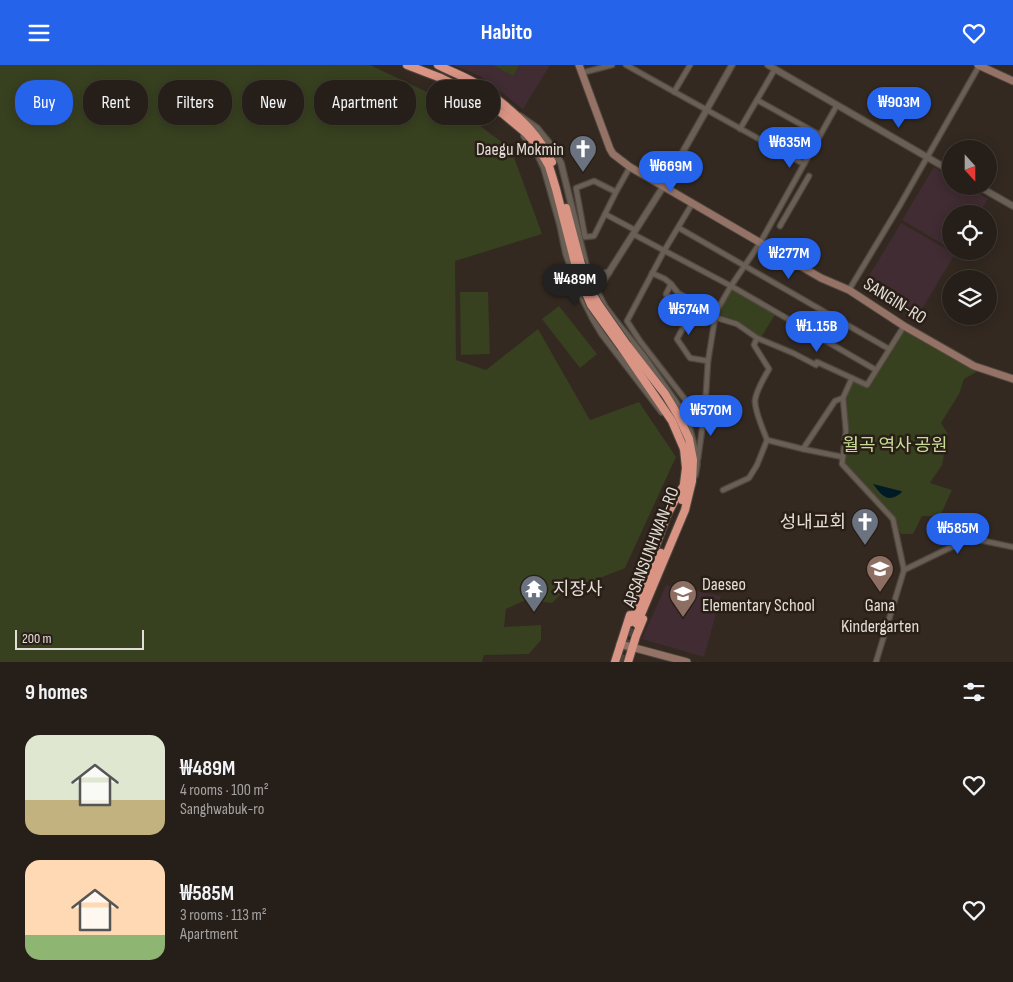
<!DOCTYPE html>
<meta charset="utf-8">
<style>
body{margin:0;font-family:"Sofia Sans Condensed","Noto Sans KR",sans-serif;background:#322c26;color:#f1f3f6;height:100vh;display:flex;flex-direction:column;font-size:19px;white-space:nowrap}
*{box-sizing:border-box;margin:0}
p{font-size:16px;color:#a4a2a2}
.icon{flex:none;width:28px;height:28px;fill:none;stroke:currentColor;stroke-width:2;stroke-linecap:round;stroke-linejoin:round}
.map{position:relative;height:597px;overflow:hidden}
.drawer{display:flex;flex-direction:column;background:#261f19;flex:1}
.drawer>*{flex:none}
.guide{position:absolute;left:15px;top:15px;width:500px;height:45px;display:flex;gap:10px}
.needle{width:32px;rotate:159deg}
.buttons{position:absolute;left:942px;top:75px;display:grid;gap:10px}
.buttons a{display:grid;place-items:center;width:55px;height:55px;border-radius:50%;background:#261f19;box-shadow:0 2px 12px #0003,0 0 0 1px #423d38;font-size:25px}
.scale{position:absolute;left:15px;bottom:12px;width:129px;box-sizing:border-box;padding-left:5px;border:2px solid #e3ddd7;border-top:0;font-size:14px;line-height:18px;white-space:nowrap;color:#e3ddd7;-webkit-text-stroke:4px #291f17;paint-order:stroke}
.price{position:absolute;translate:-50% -42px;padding:0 11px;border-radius:18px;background:#2563eb;color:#fff;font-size:16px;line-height:32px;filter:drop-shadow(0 1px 2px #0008)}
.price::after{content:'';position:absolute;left:50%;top:30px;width:15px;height:11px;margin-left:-8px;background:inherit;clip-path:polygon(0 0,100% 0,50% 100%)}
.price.on{background:#222;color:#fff}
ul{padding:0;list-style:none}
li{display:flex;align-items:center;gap:15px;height:125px;padding:0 25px}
li span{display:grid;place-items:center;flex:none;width:140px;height:100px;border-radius:15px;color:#555}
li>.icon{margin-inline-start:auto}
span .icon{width:60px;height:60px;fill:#fffc;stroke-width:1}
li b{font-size:21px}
h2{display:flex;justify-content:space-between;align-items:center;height:60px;padding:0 25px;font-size:21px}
.tag{padding:0 18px;border-radius:20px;background:#261f19;box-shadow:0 2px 12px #0003,0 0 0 1px #423d38;font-size:18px;line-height:45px}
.tag.on{background:#2563eb;color:#fff}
header{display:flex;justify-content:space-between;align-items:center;height:65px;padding:0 25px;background:#2563eb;color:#fff;font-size:22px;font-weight:700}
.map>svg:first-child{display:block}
</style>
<header><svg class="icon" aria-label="menu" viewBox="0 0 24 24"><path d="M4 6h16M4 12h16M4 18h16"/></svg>Habito<svg class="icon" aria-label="heart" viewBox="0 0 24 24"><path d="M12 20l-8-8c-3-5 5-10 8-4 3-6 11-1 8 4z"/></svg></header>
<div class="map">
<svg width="1013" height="597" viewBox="0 0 1013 597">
<rect width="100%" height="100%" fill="#332921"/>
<g fill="#402c32">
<path d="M 453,0 L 550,0 L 523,44 L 480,11 Z"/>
<path d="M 934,102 L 951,112 L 951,121 L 966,121 L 988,134 L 979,149 L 951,149 L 951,184 L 902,155 Z"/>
<path d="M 901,158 L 955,189 L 916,254 L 863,221 Z"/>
<path d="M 666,520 L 721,531 L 704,592 L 642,574 Z"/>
</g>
<g fill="#37401f">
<path d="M 0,0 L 370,0 L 448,37 L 511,84 L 542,169 L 455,196 L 456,295 L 486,305 L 538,264 L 590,355 L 639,337 L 676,392 L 625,503 L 562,528 L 552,538 L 526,535 L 506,544 L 504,562 L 541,560 L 541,575 L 529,589 L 484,590 L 482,597 L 0,597 Z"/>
<path d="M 493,0 L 519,0 L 513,11 Z"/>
<path d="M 731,221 L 776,248 L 760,274 L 737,259 L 714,252 Z"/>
<path d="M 460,227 L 488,227 L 490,289 L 461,290 Z"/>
<path d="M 559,241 L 597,289 L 580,303 L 542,254 Z"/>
<path d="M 904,261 L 978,306 L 964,314 L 959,329 L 941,358 L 948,369 L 942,400 L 930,418 L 952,425 L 940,451 L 922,451 L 913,469 L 901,469 L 893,454 L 842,399 L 846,366 L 843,333 L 852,313 L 867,320 Z"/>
</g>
<path fill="#001b25" d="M 873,419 L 901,426 L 902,427 C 888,439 882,431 873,419 Z"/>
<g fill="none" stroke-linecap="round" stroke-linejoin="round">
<g stroke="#4d443c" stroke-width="8" stroke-dasharray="8 4" stroke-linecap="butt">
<path d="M 627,583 L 637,559"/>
<path d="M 620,597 L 626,575"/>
</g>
<defs>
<g id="minor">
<path d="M 626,0 L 804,99"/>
<path d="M 581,8 L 612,0"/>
<path d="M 674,27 L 690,0"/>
<path d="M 757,35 L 820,70"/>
<path d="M 740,64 L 775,4"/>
<path d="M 616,127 L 594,171 L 585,172 L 576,123 L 594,116 L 616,127 L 630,102"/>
<path d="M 692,139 L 664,186 L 627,256 L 640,276 L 694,346 L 705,343"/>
<path d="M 605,149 L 635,165"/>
<path d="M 780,161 L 809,111"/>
<path d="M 679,163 L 889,284"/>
<path d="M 633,169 L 731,221 L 876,305"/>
<path d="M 652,208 L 665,214 L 671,219 L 678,228 L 715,248"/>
<path d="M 671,219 L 666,229 L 684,262"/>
<path d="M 849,225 L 900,140 L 979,1"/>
<path d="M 696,239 L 677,274 L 690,293 L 708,296"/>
<path d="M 714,252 L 737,259 L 757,273 L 793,288 L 816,300 L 817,297 L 867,320 L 904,261"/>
<path d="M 852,313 L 843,333 L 846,366 L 842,399 L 893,454 L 904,505 L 876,597"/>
<path d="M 767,375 L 803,384 L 843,392"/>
<path d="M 803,384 L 835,336 L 843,333"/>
<path d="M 698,394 L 705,343 L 708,296 L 716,247 L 731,221 L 760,178 L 837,40"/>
<path d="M 723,425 L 749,413 L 757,400 L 767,375 C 763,364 756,350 755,337 C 755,327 764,313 769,304 L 754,280 L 757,273"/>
<path d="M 904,505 L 970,473 L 1013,482"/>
</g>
<g id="tertiary">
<path d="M 768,0 L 951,106"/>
<path d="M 520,51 L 537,63 L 550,79 L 561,98 L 586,200 L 597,227 L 605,242 L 614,254 L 645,293 L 682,346 L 689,362 L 696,388 L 697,399 L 695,410"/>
<path d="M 524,71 L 538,90 L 544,103 L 560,160 L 566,189 L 581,230 L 593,254 L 602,269 L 662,347"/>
<path d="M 978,121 L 1013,141"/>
<path d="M 589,206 L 602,209 L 609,207"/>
<path d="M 595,229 L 663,122 L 732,0"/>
</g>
<g id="secondary">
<path d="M 579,0 L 610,84 L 613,89 L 630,102 L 821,213 L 849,225 L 904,261 L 974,301 L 1013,314"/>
<path d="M 978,0 L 1013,16"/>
<path d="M 620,579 L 687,597"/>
</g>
<g id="trunk">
<path d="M 407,0 L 441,13 L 478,31 L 503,49 L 527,69 L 537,80 L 549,101 L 556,124 L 575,198"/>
<path d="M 438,0 C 451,7 467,12 480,21 C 486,25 492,30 498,35 C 521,53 539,71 552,97"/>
<path d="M 566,143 L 580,196"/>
<path d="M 627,280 L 665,329 L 679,352 L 689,374 L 693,395 L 692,416 L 685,445 L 637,559"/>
<path d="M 622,283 L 672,356 L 684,384 L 686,403 L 682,435"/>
<path d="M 638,530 L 667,450 L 677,431 L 683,422"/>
<path d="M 631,557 L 661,488"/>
<path d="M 615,597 L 630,550"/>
<path d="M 628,597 L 636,571 L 643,554"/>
</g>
</defs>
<use href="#minor" stroke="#4f473f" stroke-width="7"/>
<use href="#tertiary" stroke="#4f473f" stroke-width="8"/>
<use href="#secondary" stroke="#4f473f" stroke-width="9"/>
<use href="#trunk" stroke="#4f473f" stroke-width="10"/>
<use href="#minor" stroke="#6a5f55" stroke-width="4.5"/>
<use href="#tertiary" stroke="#6a5f55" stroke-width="5.5"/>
<use href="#secondary" stroke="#947366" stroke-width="7"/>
<use href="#trunk" stroke="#d99484" stroke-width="8"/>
<defs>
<g id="trunk-bridge">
<path d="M 580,196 L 591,227 L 599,240 L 627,280"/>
<path d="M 575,198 L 580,214 L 591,240 L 622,283"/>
</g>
</defs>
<use href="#trunk-bridge" stroke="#4f473f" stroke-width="10" stroke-linecap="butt"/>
<use href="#trunk-bridge" stroke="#d99484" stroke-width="8"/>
</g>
<defs>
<symbol id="church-pin" viewBox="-11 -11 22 30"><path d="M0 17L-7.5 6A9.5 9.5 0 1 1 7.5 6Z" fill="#6b7280" stroke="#291f17"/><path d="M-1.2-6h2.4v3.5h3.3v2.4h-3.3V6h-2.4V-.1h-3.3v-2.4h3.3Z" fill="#fff"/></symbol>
<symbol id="school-pin" viewBox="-11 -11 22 30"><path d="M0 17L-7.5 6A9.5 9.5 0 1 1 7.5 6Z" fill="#8d6e63" stroke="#291f17"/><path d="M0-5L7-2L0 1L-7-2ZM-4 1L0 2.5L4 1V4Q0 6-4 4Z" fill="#fff"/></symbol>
<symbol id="temple-pin" viewBox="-11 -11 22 30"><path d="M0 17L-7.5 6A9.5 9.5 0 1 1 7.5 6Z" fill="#6b7280" stroke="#291f17"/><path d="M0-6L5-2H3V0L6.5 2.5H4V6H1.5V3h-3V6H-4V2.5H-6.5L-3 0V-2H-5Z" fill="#fff"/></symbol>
</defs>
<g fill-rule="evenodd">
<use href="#church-pin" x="567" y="68" width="32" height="43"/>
<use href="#church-pin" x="849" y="441" width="32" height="43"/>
<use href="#school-pin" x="864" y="488" width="32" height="43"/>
<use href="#temple-pin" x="518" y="508" width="32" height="43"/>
<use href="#school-pin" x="667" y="513" width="32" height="43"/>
</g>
<g text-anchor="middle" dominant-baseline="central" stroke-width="5" stroke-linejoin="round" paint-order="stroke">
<g font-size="18" fill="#e3ddd7" stroke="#291f17" text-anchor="end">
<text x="564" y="84">Daegu Mokmin</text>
<text x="846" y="457">성내교회</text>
<text x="702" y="519" text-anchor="start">Daeseo<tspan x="702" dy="21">Elementary School</tspan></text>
<text x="553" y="524" text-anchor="start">지장사</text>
<text x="880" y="540" text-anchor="middle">Gana<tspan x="880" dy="21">Kindergarten</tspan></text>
</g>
<g font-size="18" fill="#e3ddd7" stroke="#291f17">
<text transform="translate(895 236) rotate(32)">SANGIN-RO</text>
<text transform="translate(651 482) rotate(-69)">APSANSUNHWAN-RO</text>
</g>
<g font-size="18" fill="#c6db93" stroke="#291f17">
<text x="895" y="380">월곡 역사 공원</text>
</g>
</g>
</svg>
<div class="buttons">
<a><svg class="needle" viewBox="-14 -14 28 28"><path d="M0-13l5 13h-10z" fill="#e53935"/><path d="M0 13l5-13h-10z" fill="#a4a2a2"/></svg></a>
<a><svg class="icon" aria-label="locate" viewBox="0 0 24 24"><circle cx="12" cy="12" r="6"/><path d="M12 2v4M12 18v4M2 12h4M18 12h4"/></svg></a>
<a><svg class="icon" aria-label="layers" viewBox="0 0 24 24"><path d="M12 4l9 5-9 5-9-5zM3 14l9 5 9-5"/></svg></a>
</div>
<div class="scale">200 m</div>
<b class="price" style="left:899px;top:64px">₩903M</b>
<b class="price" style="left:790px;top:104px">₩635M</b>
<b class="price" style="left:671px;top:128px">₩669M</b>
<b class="price" style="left:789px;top:215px">₩277M</b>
<b class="price on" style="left:575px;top:241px">₩489M</b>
<b class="price" style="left:689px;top:271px">₩574M</b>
<b class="price" style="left:817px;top:288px">₩1.15B</b>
<b class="price" style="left:711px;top:372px">₩570M</b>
<b class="price" style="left:958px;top:490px">₩585M</b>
<div class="guide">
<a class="tag on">Buy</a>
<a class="tag">Rent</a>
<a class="tag">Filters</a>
<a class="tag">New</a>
<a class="tag">Apartment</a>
<a class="tag">House</a>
</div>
</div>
<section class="drawer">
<h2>9 homes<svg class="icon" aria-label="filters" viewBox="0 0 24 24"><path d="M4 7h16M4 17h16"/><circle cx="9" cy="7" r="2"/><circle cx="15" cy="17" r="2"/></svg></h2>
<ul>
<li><span style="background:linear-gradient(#dfe7d0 65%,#c2b280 0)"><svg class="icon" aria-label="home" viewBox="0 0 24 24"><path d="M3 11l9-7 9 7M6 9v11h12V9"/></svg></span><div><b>₩489M</b><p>4 rooms · 100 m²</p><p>Sanghwabuk-ro</p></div><svg class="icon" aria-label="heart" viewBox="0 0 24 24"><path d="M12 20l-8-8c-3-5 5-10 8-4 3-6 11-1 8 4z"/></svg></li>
<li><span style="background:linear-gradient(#ffd9b3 75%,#8fb573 0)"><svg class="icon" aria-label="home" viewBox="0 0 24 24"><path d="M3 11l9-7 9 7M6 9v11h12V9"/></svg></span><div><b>₩585M</b><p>3 rooms · 113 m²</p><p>Apartment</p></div><svg class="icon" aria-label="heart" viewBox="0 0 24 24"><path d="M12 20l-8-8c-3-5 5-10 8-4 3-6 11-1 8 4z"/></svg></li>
</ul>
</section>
